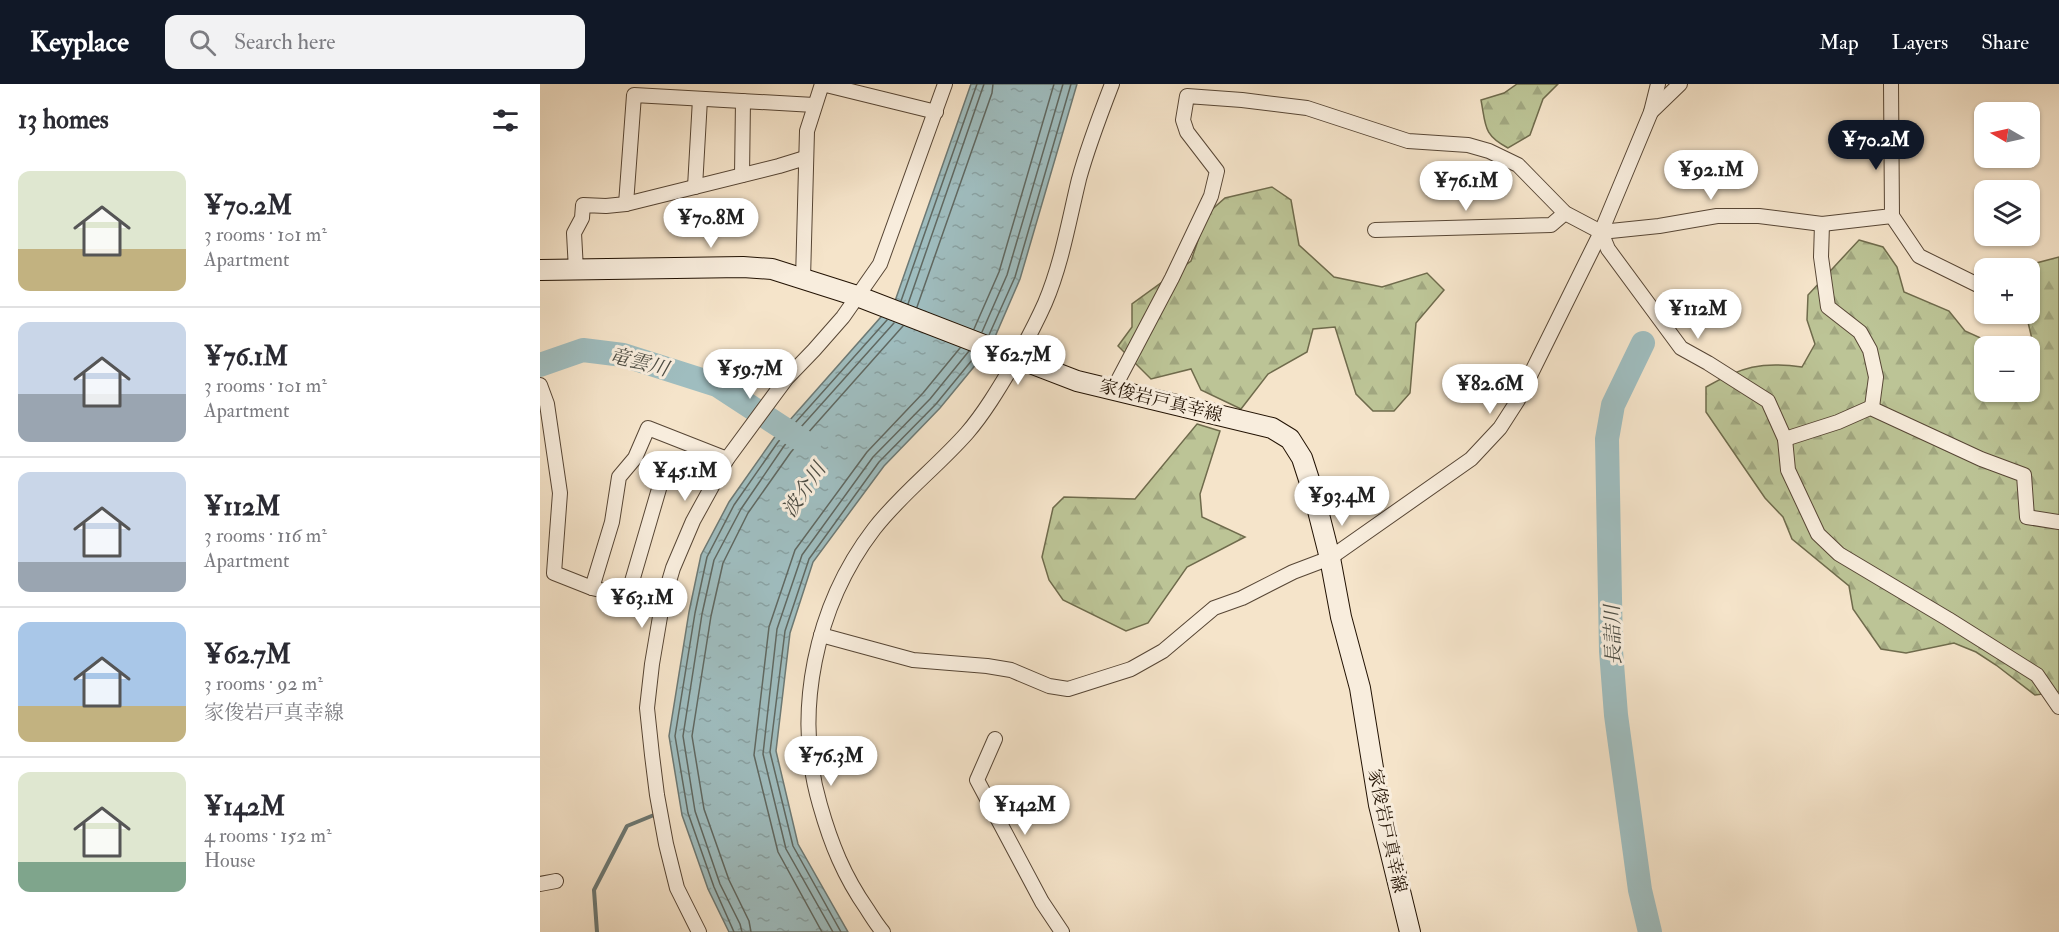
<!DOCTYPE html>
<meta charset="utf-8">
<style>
body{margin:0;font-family:"IM FELL Double Pica","Noto Serif JP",serif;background:#f2f2f3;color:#2b2b33;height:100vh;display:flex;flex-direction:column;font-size:22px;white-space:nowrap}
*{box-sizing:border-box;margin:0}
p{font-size:20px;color:#7c7c81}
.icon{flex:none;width:33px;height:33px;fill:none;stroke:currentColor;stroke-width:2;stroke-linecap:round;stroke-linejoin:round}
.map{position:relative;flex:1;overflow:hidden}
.side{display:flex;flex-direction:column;background:#fff;width:540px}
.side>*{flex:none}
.needle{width:39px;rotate:279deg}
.buttons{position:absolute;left:1434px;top:18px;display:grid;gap:12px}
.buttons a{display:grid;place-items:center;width:66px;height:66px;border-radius:12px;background:#fff;box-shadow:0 2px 4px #0004;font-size:30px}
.price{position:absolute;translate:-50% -51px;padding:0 14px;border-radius:21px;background:#fff;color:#222;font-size:20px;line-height:39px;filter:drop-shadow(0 2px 3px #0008)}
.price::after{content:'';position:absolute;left:50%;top:36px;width:18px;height:14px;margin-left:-9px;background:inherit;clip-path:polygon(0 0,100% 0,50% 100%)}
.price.active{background:#111827;color:#fff}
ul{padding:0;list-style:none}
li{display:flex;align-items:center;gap:18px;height:150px;padding:0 18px}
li+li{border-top:2px solid #e1e1e2}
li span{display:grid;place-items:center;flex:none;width:168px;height:120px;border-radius:12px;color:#555}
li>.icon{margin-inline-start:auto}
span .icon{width:72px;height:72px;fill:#fffc;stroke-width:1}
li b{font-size:26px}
h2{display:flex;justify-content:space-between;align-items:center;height:72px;padding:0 18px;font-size:26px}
header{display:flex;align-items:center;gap:36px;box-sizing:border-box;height:84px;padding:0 30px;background:#111827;color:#fff}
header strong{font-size:28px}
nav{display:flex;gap:33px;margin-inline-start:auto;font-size:21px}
.search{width:420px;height:54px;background:#f2f2f3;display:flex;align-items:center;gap:15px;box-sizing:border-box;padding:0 21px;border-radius:12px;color:#7c7c81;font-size:22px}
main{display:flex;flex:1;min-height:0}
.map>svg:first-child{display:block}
</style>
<header>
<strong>Keyplace</strong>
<div class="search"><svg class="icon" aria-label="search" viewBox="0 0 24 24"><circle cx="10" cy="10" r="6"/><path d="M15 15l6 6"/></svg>Search here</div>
<nav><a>Map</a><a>Layers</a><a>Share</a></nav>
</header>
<main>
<section class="side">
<h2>13 homes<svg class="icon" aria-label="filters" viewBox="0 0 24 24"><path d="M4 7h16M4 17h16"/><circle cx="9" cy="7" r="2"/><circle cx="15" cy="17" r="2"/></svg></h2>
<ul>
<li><span style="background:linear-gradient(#dfe7d0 65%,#c2b280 0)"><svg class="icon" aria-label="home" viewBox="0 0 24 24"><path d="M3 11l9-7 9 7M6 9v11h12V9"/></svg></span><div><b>¥70.2M</b><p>3 rooms · 101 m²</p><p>Apartment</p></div></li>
<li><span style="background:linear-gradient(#c9d6e8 60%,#9aa5b1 0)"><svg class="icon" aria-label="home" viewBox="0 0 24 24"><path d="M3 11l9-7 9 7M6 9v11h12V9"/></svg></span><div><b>¥76.1M</b><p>3 rooms · 101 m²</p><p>Apartment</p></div></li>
<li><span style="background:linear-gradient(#c9d6e8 75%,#9aa5b1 0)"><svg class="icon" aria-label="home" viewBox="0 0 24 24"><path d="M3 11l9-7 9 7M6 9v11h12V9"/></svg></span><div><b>¥112M</b><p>3 rooms · 116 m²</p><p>Apartment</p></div></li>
<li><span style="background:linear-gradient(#a9c7e8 70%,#c2b280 0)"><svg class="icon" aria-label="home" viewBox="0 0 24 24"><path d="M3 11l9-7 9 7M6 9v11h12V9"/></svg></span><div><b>¥62.7M</b><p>3 rooms · 92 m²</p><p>家俊岩戸真幸線</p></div></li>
<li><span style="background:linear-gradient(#dfe7d0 75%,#7fa58c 0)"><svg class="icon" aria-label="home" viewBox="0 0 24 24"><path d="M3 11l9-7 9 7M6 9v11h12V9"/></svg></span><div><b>¥142M</b><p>4 rooms · 152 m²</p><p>House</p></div></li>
</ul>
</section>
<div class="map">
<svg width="1519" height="848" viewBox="0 0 1519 848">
<defs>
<pattern id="forest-firs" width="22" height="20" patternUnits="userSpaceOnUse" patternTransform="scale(1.5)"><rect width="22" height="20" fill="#bcc496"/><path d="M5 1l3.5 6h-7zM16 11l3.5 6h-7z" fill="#a1a780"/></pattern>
<pattern id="water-ripples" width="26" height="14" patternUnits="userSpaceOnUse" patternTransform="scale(1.5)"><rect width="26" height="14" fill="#9fbdbf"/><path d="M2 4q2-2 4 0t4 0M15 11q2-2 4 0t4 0" fill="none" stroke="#89a1a2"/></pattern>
</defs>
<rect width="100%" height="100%" fill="#f5e4ca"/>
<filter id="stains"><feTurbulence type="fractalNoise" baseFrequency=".00333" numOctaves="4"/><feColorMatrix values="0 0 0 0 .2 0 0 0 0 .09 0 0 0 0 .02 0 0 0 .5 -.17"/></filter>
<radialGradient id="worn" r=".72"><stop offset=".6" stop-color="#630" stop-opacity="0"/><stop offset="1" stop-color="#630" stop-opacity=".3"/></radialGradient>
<g fill="url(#forest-firs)" stroke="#6f6b4c" stroke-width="1.5">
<path d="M 977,0 L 1018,0 L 1003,15 L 990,51 L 968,64 C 943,51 946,42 941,16 L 964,9 Z"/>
<path d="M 732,103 L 751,116 L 759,161 L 794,193 L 842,203 L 887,189 L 904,206 L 876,239 L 870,309 L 854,327 L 833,327 L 816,310 L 795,243 L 773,245 L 767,268 L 728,290 L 701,325 L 661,306 L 651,285 L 611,295 L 578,262 L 592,243 L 592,220 L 651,177 L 667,130 L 685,114 Z"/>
<path d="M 1319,156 L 1343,163 L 1357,183 L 1364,208 L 1409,227 L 1425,247 L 1458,262 L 1444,262 L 1444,308 L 1490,308 L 1490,262 L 1480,262 L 1492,255 L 1486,230 L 1490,230 L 1490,184 L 1481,184 L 1481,183 L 1519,173 L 1519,608 L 1495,611 L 1456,581 L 1436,568 L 1414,559 L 1366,569 L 1341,565 L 1313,525 L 1309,502 L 1252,455 L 1243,433 L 1225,414 L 1166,328 L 1166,303 C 1201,283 1222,277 1262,283 L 1275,260 L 1267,236 L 1268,211 Z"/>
<path d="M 657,340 L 680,347 L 660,410 L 662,433 L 705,453 L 647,483 L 608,539 L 586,547 L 523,516 L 509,496 L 502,473 L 513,424 L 524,413 L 595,415 Z"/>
</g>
<path fill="url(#water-ripples)" stroke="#6d7974" stroke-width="1.5" d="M 431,0 L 537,0 L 480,195 L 451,262 L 400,324 L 344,382 L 273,478 L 250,549 L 236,667 L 258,760 L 308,848 L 189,848 L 168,805 L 142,731 L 129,652 L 149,528 L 161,471 L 189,418 L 234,354 L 355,217 Z"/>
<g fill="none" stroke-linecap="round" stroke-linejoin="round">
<g stroke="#606861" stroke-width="1.5">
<path d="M 361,217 L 437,0"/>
<path d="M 368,220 L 444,0"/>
<path d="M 377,223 L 452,9 L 453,0"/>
<path d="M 434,245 L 459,188 L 514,0"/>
<path d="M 442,248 L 467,191 L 523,0"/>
<path d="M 449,251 L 475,193 L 531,0"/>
<path d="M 194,848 L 174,803 L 148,729 L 135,652 L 155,529 L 167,473 L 194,421 L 238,358 L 347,236"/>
<path d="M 202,848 L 200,840 L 180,800 L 155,727 L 143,652 L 162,530 L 174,476 L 201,425 L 244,362 L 354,239"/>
<path d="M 211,848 L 209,837 L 189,796 L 164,725 L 152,652 L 171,532 L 183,479 L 208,429 L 251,368 L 363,242"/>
<path d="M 282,848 L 238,768 L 214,671 L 229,543 L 255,466 L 327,368 L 383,309 L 420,264"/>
<path d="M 293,848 L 246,765 L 223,670 L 237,545 L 262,471 L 333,373 L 390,315 L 429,267"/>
<path d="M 301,848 L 253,762 L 230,668 L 245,547 L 269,475 L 339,378 L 396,320 L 437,270"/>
</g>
<path stroke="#6d7974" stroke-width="4" d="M 57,848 L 54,806 L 87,742 L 114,731"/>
<g stroke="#9fbdbf" stroke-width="24">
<path d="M 1103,259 L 1073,321 L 1067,355 L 1071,567 L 1076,631 L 1100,806 L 1110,848"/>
<path d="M 0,281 L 43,266 L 83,271 L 177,301 L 269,361"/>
</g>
<defs>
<g id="minor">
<path d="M 1111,28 L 1140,0"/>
<path d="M 202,91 L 203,17"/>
<path d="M 155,103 L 160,15"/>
<path d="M 86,120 L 94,11 L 274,21"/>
<path d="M 1352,132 L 1379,172 L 1444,204"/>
<path d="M 1282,140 L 1281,173 L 1288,223 L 1320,248 L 1330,266 L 1336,293 L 1332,323"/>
<path d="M 835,146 L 1011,141 L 1025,129"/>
<path d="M 1061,148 L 1068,165 L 1141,264 L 1168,279 L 1228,317 L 1245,355 L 1248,386 L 1278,450 L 1299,470 L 1408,535 L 1497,591 L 1519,623"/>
<path d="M 36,186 L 34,149 L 42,134 L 43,121 L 66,122 L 86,120 L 239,82 L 265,74"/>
<path d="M 263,195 L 267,47 L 282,0 L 396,28"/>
<path d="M 0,301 L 7,320 L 20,409 L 14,489 L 52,504 L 122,521 L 112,580 L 107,624 L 112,671 L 117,711 L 126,760 L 137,804 L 159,848"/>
<path d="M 573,306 L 632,194 L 671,112 L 677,87 L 647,48 L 643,36 L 647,12 L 702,16 L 767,24 L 868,57 L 928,61 L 949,67 L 978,81 L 1025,129 L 1061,148 L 1119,142 L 1177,132 L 1219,132 L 1282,140 L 1352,132 L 1351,0"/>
<path d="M 1332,323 L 1335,326 L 1441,375 L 1484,391 L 1487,433 L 1519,438"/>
<path d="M 1245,355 L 1298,338 L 1332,323"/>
<path d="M 52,504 L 72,438 L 79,393 L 95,374 L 108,344 L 187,375"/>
<path d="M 88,511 L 121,398"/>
<path d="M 122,521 L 133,484 L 153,437 L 187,375 L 246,295 L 274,266 L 303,233 L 340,180 L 405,0"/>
<path d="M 281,551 L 373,576 L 447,582 L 471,586 L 509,602 L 528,605 L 591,585 L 623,567 L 674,524 L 702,514 L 753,488 L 790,474 L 931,375 L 960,344 L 978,316 L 1061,148 L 1111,28 L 1118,0"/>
<path d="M 455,655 L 437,696 L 502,818 L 522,848"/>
<path d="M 0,800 L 16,797"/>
<path d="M 343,848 C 337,841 332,833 327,825 C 304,792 291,760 280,721 C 253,629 275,522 334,445 C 361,410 397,383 427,349 C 446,327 462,299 477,274 C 487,256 497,237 505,219 C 522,179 529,136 539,95 C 548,62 560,31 572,0"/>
</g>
<path id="secondary" d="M 0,186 L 203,183 L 232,185 L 317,212 L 537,297 L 732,344 L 750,355 L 762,374 L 774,411 L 790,474 L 801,533 L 820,604 L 839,721 L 870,848"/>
</defs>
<use href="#minor" stroke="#574635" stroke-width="16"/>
<use href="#secondary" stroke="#221203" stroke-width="22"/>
<use href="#minor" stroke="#f8eddd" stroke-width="14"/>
<use href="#secondary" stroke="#f8eddd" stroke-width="20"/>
</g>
<g text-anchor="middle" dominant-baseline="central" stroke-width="6" stroke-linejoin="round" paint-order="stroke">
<g font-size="18" fill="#221203" stroke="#f8eddd">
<text transform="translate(621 317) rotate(14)">家俊岩戸真幸線</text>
<text transform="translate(847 747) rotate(78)">家俊岩戸真幸線</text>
</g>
<g font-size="20" font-style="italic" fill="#4e4e45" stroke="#f8eddd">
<text transform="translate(99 278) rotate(15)">竜雲川</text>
<text transform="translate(264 406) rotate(-56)">波介川</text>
<text transform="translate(1073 551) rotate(-92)">長詰川</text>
</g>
</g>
<rect width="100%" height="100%" filter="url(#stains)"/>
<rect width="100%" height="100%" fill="url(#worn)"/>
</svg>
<div class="buttons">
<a><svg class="needle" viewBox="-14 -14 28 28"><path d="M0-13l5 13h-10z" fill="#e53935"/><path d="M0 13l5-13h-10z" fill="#7c7c81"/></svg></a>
<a><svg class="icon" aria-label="layers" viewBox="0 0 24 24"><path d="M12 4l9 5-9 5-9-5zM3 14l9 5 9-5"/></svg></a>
<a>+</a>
<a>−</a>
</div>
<b class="price active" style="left:1336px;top:87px">¥70.2M</b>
<b class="price" style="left:1171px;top:117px">¥92.1M</b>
<b class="price" style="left:926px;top:128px">¥76.1M</b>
<b class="price" style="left:171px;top:165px">¥70.8M</b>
<b class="price" style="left:1158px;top:256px">¥112M</b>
<b class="price" style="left:478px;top:302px">¥62.7M</b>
<b class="price" style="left:210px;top:316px">¥59.7M</b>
<b class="price" style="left:950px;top:331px">¥82.6M</b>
<b class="price" style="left:145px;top:418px">¥45.1M</b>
<b class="price" style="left:802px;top:443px">¥93.4M</b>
<b class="price" style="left:102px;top:545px">¥63.1M</b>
<b class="price" style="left:291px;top:703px">¥76.3M</b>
<b class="price" style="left:485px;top:752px">¥142M</b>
</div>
</main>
